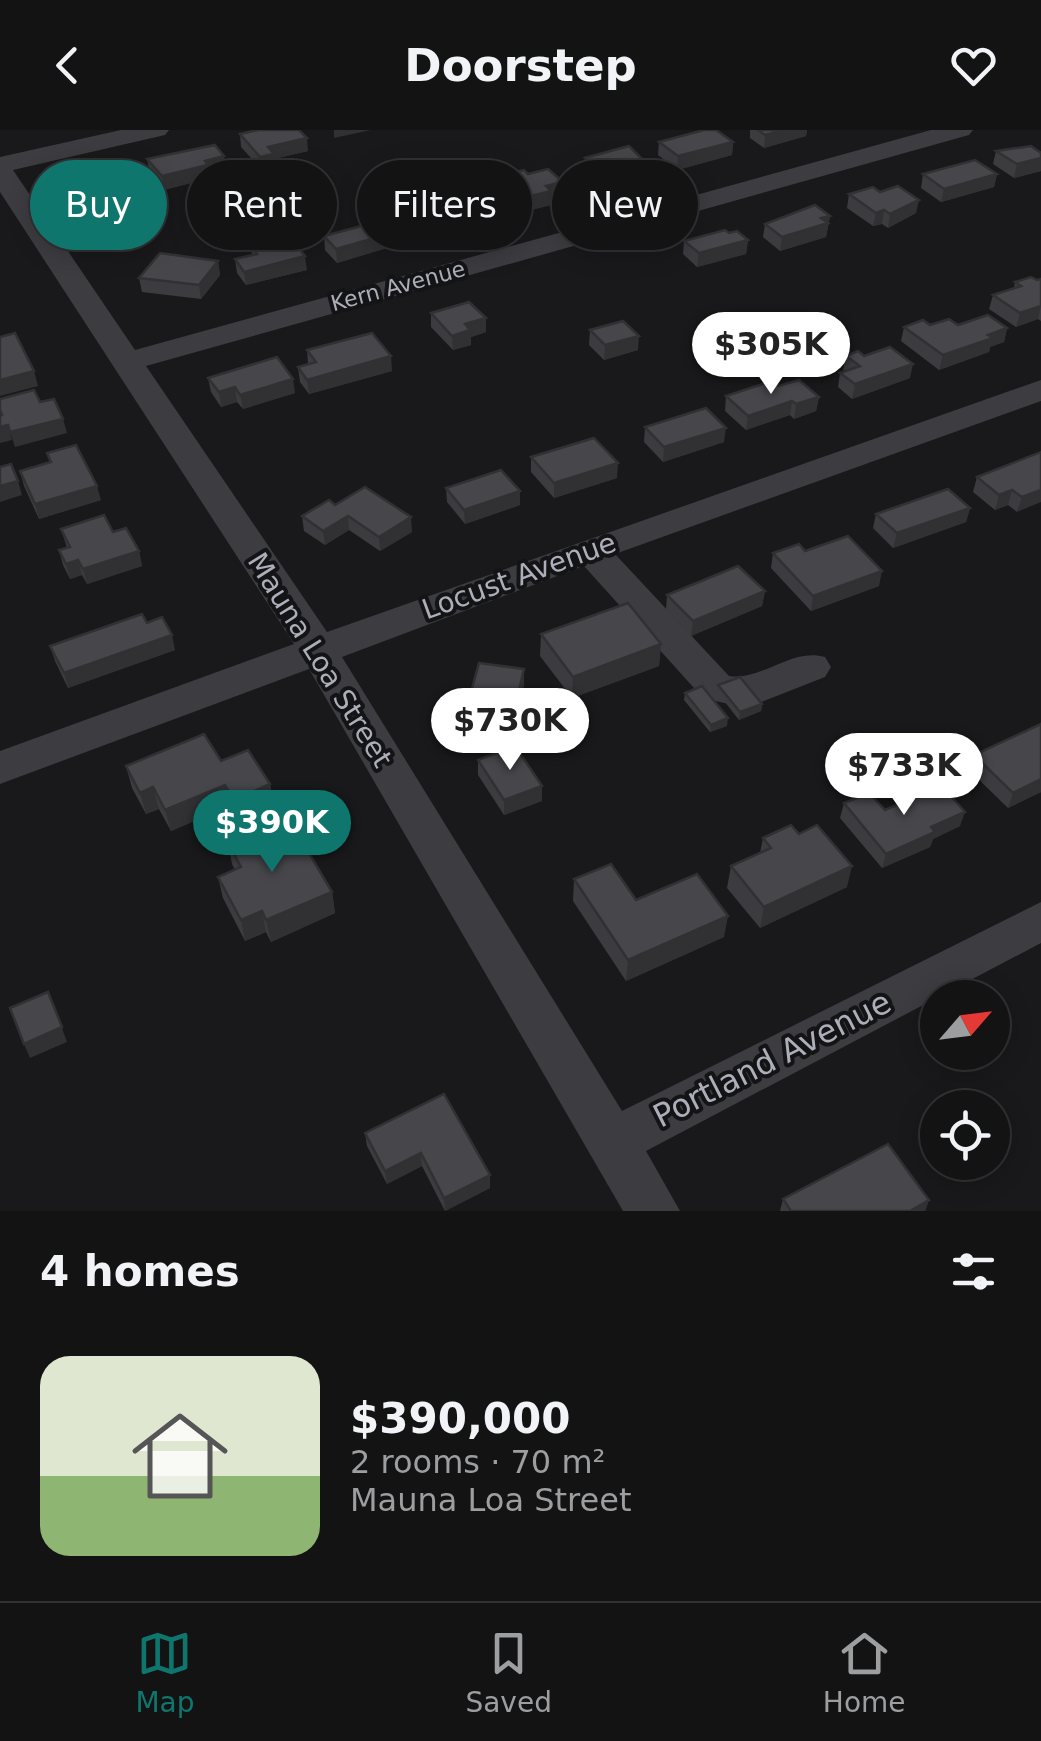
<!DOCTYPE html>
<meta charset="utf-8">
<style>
body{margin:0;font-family:"DejaVu Sans",sans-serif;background:#202022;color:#f1f3f6;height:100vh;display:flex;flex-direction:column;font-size:38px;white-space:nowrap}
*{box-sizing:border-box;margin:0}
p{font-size:32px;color:#9d9ea0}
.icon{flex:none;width:55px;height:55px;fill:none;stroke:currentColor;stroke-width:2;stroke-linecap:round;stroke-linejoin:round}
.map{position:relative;height:1081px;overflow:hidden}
.drawer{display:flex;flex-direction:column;background:#131314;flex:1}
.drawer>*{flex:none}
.top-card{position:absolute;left:30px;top:30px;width:982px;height:90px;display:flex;gap:20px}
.needle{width:65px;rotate:62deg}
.tools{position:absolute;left:920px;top:850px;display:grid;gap:20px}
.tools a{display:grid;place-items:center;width:90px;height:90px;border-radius:50%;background:#131314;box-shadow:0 5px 25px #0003,0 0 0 2px #323234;font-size:50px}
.price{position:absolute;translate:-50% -85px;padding:0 22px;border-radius:35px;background:#fff;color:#222;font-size:32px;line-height:65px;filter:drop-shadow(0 2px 5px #0008)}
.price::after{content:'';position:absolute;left:50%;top:60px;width:30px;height:22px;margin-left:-15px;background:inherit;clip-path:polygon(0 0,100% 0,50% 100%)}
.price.active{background:#0f766e;color:#fff}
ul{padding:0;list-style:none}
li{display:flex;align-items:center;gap:30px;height:250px;padding:0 40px}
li+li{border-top:2px solid #323234}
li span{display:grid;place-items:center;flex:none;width:280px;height:200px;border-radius:30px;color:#555}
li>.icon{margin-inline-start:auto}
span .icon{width:120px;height:120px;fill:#fffc;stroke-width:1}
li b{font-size:42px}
h2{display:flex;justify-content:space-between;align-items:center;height:120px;padding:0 40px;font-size:42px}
.chip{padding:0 35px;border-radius:45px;background:#131314;box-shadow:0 5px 25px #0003,0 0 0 2px #323234;font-size:35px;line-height:90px}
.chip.active{background:#0f766e;color:#fff}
header{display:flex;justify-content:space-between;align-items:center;height:130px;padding:0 40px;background:#131314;font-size:45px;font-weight:800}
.menu{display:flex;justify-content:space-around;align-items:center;height:140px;border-top:2px solid #323234;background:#131314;font-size:28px;color:#9d9ea0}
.menu a{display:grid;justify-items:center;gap:5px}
.menu .active{color:#0f766e}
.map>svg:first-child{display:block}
</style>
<header><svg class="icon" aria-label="back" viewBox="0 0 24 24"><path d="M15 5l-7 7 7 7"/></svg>Doorstep<svg class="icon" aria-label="heart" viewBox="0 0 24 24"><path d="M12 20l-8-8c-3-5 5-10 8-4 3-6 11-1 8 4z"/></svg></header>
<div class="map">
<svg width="1041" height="1081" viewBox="0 0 1041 1081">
<rect width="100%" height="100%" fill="#19191b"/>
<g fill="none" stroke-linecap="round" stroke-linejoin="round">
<path fill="#3c3c41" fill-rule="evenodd" d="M 121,0 L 169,0 L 165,5 L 13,40 L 135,220 L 931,0 L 973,0 L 969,5 L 146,236 L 327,502 L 1041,250 L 1041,271 L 615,424 L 729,546 C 763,551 791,517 825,527 L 831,537 L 825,547 L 746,578 L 703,568 L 584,436 L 342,527 L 622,981 L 1041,772 L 1041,813 L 646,1021 L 680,1081 L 623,1081 L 309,539 L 0,654 L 0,621 L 294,514 L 0,62 L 0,27 Z"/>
</g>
<g fill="#3c3c40">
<path d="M 750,0 L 807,0 L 806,6 L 764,18 L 750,8 Z"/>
<path d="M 240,4 L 308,21 L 274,29 L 275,37 L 262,40 L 241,17 Z"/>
<path d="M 659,12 L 733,12 L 732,25 L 677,40 L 658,25 Z"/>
<path d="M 629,16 L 645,45 L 632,48 L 626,42 L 595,52 L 585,42 L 585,28 Z"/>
<path d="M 996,21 L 1041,23 L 1041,41 L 1014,48 L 993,34 Z"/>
<path d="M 147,29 L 226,39 L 210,43 L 210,48 L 164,60 L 150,42 Z"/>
<path d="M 509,43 L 528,44 L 563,52 L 563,65 L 551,68 L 551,75 L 523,82 L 503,63 L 503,50 L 509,48 Z"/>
<path d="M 923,44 L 997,44 L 994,57 L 941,72 L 921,58 Z"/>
<path d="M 849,64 L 916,83 L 888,98 L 882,94 L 873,96 L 847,78 Z"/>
<path d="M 411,79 L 481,92 L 423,106 L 412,93 Z"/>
<path d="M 830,86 L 826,107 L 780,121 L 763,107 L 765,94 Z"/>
<path d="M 729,103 L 748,110 L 746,124 L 697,137 L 683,124 L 684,111 Z"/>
<path d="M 389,104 L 390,117 L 337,133 L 325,120 L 324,106 Z"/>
<path d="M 251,117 L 307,140 L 246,155 L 237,143 L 235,129 L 252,125 Z"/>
<path d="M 218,131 L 220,145 L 201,169 L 142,162 L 139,148 Z"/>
<path d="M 1041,149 L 1041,191 L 1038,189 L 1016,197 L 989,179 L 993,165 L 1014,158 L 1015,152 Z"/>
<path d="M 431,183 L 486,202 L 471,207 L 471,215 L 453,220 L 431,197 Z"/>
<path d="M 930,195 L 958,195 L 1007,198 L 1004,212 L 990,217 L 989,222 L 939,240 L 901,211 L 904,197 Z"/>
<path d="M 590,200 L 638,220 L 604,230 L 589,215 Z"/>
<path d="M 307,220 L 392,241 L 309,264 L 300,252 L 298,237 L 308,234 Z"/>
<path d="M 846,226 L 910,248 L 852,269 L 838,257 L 840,243 L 845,241 L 843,240 Z"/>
<path d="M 208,248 L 295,263 L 243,279 L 237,272 L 221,277 L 211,262 Z"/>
<path d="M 779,256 L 819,267 L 816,281 L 794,289 L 790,285 L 746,300 L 725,281 L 726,266 Z"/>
<path d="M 645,297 L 724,312 L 663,332 L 644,312 Z"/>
<path d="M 1041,322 L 1017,382 L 1008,375 L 995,380 L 973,362 L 977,347 Z"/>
<path d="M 47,323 L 101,370 L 39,389 L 24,356 L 20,341 L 50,333 Z"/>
<path d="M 531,327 L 617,348 L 554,368 L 531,342 Z"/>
<path d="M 446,358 L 520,375 L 465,394 L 447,372 Z"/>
<path d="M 335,375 L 412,402 L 380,421 L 349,400 L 325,415 L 304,401 L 302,386 Z"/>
<path d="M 970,378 L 966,392 L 893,418 L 873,398 L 876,384 Z"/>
<path d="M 61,399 L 113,402 L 139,421 L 142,436 L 87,454 L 82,445 L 70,449 L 63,435 L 59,420 L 67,418 Z"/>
<path d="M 805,421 L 879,456 L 811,481 L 771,438 L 773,423 Z"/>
<path d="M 765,461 L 762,476 L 691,506 L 666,480 L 667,465 Z"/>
<path d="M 147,493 L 175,520 L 68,558 L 55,531 L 50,516 Z"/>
<path d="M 541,504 L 661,514 L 659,536 L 572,568 L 540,526 Z"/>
<path d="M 524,539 L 524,554 L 509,618 L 542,656 L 542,671 L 504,685 L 478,645 L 478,630 L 506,619 L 462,613 L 461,599 Z"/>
<path d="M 718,555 L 762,574 L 761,581 L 739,590 L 717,562 Z"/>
<path d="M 685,563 L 727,596 L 710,602 L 684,570 Z"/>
<path d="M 1041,594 L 1041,662 L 1008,678 L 969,640 L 974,625 Z"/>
<path d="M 221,631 L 270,654 L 274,676 L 238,691 L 229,676 L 171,701 L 159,679 L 146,684 L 132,658 L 126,636 Z"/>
<path d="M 844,673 L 885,680 L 960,696 L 933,709 L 930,717 L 882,738 L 840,688 Z"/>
<path d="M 763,708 L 847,757 L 760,798 L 727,758 L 731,736 L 760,723 Z"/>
<path d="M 228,713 L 295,717 L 332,762 L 335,783 L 271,812 L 266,802 L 245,811 L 223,768 L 218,747 L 235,740 L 232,734 Z"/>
<path d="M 574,749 L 636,770 L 724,807 L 626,851 L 573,771 Z"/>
<path d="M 365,1003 L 490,1045 L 490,1058 L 445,1081 L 422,1036 L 387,1054 L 367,1016 Z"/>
<path d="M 783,1069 L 929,1070 L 925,1081 L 780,1081 Z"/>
</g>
<g fill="#313134">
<path d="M 334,0 L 371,0 L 334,8 Z"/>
<path d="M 783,0 L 807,0 L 806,6 L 764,18 L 765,5 Z"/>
<path d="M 307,8 L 308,21 L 274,29 L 275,37 L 262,40 L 260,27 L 268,17 Z"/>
<path d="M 733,12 L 732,25 L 677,40 L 678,26 Z"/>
<path d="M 224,26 L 226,39 L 210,43 L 210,48 L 164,60 L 162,46 L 205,31 Z"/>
<path d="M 1041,28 L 1041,41 L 1014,48 L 1017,34 Z"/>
<path d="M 626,29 L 626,42 L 595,52 L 595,38 Z"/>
<path d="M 645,32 L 645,45 L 632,48 L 633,35 Z"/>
<path d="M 997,44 L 994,57 L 941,72 L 944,59 Z"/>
<path d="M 563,52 L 563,65 L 551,68 L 551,75 L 523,82 L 523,68 L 546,56 Z"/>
<path d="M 139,66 L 141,80 L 116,83 L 113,69 Z"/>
<path d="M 919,70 L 916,83 L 888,98 L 890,84 Z"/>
<path d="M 114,78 L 117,91 L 94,94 L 91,81 Z"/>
<path d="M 481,78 L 481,92 L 423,106 L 422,92 Z"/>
<path d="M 884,80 L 882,94 L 873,96 L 876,83 Z"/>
<path d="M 830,86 L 826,107 L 780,121 L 782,107 L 821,88 Z"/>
<path d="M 389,104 L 390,117 L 337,133 L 336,119 Z"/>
<path d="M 748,110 L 746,124 L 697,137 L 699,123 Z"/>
<path d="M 305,126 L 307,140 L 246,155 L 244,142 Z"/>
<path d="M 218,131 L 220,145 L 201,169 L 199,155 Z"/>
<path d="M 1041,176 L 1038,189 L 1016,197 L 1020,183 Z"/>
<path d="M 486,188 L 486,202 L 471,207 L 471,215 L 453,220 L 452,206 L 465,194 Z"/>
<path d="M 1007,198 L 1004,212 L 990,217 L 989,222 L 939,240 L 943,225 L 988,205 Z"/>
<path d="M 639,206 L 638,220 L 604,230 L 605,215 Z"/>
<path d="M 391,226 L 392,241 L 309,264 L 307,250 Z"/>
<path d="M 913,234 L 910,248 L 852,269 L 855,254 Z"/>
<path d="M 34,241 L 38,256 L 0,266 L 0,250 Z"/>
<path d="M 293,249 L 295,263 L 243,279 L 240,265 Z"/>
<path d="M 235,257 L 237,272 L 221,277 L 219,262 Z"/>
<path d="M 819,267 L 816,281 L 794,289 L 796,274 Z"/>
<path d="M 792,271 L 790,285 L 746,300 L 748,286 Z"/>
<path d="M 63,289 L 67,303 L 15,317 L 10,302 Z"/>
<path d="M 8,295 L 12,310 L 0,313 L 0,297 Z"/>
<path d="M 726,298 L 724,312 L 663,332 L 664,317 Z"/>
<path d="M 618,333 L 617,348 L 554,368 L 554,353 Z"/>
<path d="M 18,351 L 22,365 L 0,372 L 0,356 Z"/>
<path d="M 97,356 L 101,370 L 39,389 L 35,374 Z"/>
<path d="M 1012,360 L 1008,375 L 995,380 L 999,365 Z"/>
<path d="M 1041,360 L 1041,372 L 1017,382 L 1022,367 Z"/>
<path d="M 520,361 L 520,375 L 465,394 L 464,380 Z"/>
<path d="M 970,378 L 966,392 L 893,418 L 897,403 Z"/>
<path d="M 348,386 L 349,400 L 325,415 L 323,401 Z"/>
<path d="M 411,387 L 412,402 L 380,421 L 379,407 Z"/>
<path d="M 139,421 L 142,436 L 87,454 L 83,439 Z"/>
<path d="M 78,430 L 82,445 L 70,449 L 66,434 Z"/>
<path d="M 882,441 L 879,456 L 811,481 L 813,466 Z"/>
<path d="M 765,461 L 762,476 L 691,506 L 693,491 Z"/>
<path d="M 172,505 L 175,520 L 68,558 L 64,543 Z"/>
<path d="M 661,514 L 659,536 L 572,568 L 573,547 Z"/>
<path d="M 524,539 L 524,554 L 509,620 L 509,605 Z"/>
<path d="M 762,574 L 761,581 L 739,590 L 740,582 Z"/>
<path d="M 728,588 L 727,596 L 710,602 L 711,595 Z"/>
<path d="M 1041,649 L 1041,662 L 1008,678 L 1013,663 Z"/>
<path d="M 270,654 L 274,676 L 238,691 L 234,670 Z"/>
<path d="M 225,655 L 229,676 L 171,701 L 165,680 Z"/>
<path d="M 542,656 L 542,671 L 504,685 L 504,670 Z"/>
<path d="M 153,657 L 159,679 L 146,684 L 140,663 Z"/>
<path d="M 965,682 L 960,696 L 933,709 L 930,717 L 882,738 L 886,724 L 931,697 Z"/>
<path d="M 852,736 L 847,757 L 760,798 L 764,777 Z"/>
<path d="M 332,762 L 335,783 L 271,812 L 266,790 Z"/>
<path d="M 262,781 L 266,802 L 245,811 L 241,790 Z"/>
<path d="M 728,786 L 724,807 L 626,851 L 628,830 Z"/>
<path d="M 54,876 L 67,912 L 30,928 L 24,914 Z"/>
<path d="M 421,1023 L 422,1036 L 387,1054 L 385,1041 Z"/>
<path d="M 490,1045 L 490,1058 L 445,1081 L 444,1068 Z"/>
<path d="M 929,1070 L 925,1081 L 910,1081 Z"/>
</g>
<g fill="#46464b" stroke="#313134" stroke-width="2.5">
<path d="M 258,0 L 299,0 L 307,8 L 268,17 L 274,24 L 260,27 L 240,4 Z"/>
<path d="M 704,0 L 716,0 L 733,12 L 678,26 L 659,12 Z"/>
<path d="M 758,0 L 783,0 L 765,5 Z"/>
<path d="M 215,15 L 224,26 L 205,31 L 208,35 L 162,46 L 147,29 Z"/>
<path d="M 629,16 L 645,32 L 633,35 L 626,29 L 595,38 L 585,28 Z"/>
<path d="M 1031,16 L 1041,23 L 1041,28 L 1017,34 L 996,21 Z"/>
<path d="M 975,30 L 997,44 L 944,59 L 923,44 Z"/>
<path d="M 548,39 L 563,52 L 546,56 L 551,61 L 523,68 L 503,50 L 513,47 L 509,43 L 524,40 L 528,44 Z"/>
<path d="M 129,40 L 139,66 L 113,69 L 114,78 L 91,81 L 90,72 L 100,71 L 93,44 Z"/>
<path d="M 898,56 L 919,70 L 890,84 L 884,80 L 876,83 L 849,64 L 873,57 L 880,62 Z"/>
<path d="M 469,66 L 481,78 L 422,92 L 411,79 Z"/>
<path d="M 815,75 L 830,86 L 821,88 L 828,93 L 782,107 L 765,94 Z"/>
<path d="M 377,92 L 389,104 L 336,119 L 324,106 Z"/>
<path d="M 725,100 L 729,103 L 737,101 L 748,110 L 699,123 L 684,111 Z"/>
<path d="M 290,107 L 305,126 L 244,142 L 235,129 L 257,124 L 251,117 Z"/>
<path d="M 160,123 L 218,131 L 199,155 L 139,148 Z"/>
<path d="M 1031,147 L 1037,150 L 1041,149 L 1041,176 L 1020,183 L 993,165 L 1021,156 L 1015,152 Z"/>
<path d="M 469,172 L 486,188 L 465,194 L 470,200 L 452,206 L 431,183 Z"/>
<path d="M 988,185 L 1007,198 L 988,205 L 993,208 L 943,225 L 904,197 L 923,190 L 930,195 L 949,189 L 958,195 Z"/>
<path d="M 623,191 L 639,206 L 605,215 L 590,200 Z"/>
<path d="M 15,203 L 34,241 L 0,250 L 0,207 Z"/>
<path d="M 372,203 L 391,226 L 307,250 L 298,237 L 316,232 L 307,220 Z"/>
<path d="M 890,217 L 913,234 L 855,254 L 840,243 L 860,236 L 846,226 L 858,221 L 864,226 Z"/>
<path d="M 277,227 L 293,249 L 240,265 L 235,257 L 219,262 L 208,248 Z"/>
<path d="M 799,250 L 819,267 L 796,274 L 792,271 L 748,286 L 726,266 L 772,251 L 779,256 Z"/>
<path d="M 34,260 L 40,272 L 54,269 L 63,289 L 10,302 L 8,295 L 0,297 L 0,286 L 2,285 L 0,280 L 0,269 Z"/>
<path d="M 706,278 L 726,298 L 664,317 L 645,297 Z"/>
<path d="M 594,308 L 618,333 L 554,353 L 531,327 Z"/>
<path d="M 76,315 L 97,356 L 35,374 L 20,341 L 51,332 L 47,323 Z"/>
<path d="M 1041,322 L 1041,360 L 1022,367 L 1012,360 L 999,365 L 977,347 Z"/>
<path d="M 11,334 L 18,351 L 0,356 L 0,337 Z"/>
<path d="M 501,340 L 520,361 L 464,380 L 446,358 Z"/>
<path d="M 365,357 L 411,387 L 379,407 L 348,386 L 323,401 L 302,386 L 329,370 L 335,375 Z"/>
<path d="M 948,359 L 970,378 L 897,403 L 876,384 Z"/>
<path d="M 104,385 L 113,402 L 126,398 L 139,421 L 83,439 L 78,430 L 66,434 L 59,420 L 70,417 L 61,399 Z"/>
<path d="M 848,406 L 882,441 L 813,466 L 773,423 L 799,414 L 805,421 Z"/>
<path d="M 738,436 L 765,461 L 693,491 L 667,465 Z"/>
<path d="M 628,473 L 661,514 L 573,547 L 541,504 Z"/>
<path d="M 142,484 L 147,493 L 162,487 L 172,505 L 64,543 L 50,516 Z"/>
<path d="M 479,533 L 524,539 L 509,605 L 461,599 Z"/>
<path d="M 740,547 L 762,574 L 740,582 L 718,555 Z"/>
<path d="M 702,556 L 728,588 L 711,595 L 685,563 Z"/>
<path d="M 1041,594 L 1041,649 L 1013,663 L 974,625 Z"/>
<path d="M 204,604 L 221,631 L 248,620 L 270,654 L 234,670 L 225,655 L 165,680 L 153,657 L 140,663 L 126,636 Z"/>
<path d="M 515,616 L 542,656 L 504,670 L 478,630 Z"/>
<path d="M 942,656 L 965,682 L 931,697 L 935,702 L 886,724 L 844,673 L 869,663 L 885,680 Z"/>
<path d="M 280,692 L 295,717 L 303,713 L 332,762 L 266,790 L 262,781 L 241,790 L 218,747 L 241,737 L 228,713 Z"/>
<path d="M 791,695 L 799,704 L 817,695 L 852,736 L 764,777 L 731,736 L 771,718 L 763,708 Z"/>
<path d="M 611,734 L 636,770 L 697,744 L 728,786 L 628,830 L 574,749 Z"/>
<path d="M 48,862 L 62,897 L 24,914 L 10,878 Z"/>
<path d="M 444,964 L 490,1045 L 444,1068 L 421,1023 L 385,1041 L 365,1003 Z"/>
<path d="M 888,1014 L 929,1070 L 910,1081 L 791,1081 L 783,1069 Z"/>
</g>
<g text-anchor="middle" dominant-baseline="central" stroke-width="8" stroke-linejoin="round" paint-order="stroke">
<g font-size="22" fill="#acaeb9" stroke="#141416">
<text transform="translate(398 156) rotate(-15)">Kern Avenue</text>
</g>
<g font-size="28" fill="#acaeb9" stroke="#141416">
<text transform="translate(519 446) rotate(-20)">Locust Avenue</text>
<text transform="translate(320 530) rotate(58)">Mauna Loa Street</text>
</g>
<g font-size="32" fill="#acaeb9" stroke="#141416">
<text transform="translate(772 929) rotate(-27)">Portland Avenue</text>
</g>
</g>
</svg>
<div class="tools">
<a><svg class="needle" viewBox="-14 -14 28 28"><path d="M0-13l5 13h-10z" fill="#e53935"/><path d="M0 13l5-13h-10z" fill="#9d9ea0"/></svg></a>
<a><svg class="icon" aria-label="locate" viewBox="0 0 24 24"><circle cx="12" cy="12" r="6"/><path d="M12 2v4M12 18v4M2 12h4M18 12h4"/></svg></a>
</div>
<b class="price" style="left:771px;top:267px">$305K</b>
<b class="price" style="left:510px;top:643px">$730K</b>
<b class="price" style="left:904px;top:688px">$733K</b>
<b class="price active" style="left:272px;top:745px">$390K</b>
<div class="top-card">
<a class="chip active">Buy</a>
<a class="chip">Rent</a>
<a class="chip">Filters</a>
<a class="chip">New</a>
</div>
</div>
<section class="drawer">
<h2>4 homes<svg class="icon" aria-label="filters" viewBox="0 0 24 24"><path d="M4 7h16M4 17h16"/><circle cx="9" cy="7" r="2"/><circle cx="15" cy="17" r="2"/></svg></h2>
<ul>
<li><span style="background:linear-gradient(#dfe7d0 60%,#8fb573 0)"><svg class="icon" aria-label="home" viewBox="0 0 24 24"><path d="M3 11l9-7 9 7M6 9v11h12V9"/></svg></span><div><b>$390,000</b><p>2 rooms · 70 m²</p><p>Mauna Loa Street</p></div></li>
</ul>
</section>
<nav class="menu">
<a class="active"><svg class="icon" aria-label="map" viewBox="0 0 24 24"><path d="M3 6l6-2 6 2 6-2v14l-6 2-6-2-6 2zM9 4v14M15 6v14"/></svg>Map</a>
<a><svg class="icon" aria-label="saved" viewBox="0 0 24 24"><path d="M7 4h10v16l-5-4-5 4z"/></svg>Saved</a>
<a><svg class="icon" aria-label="home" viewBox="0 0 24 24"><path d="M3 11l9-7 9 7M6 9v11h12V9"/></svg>Home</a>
</nav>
